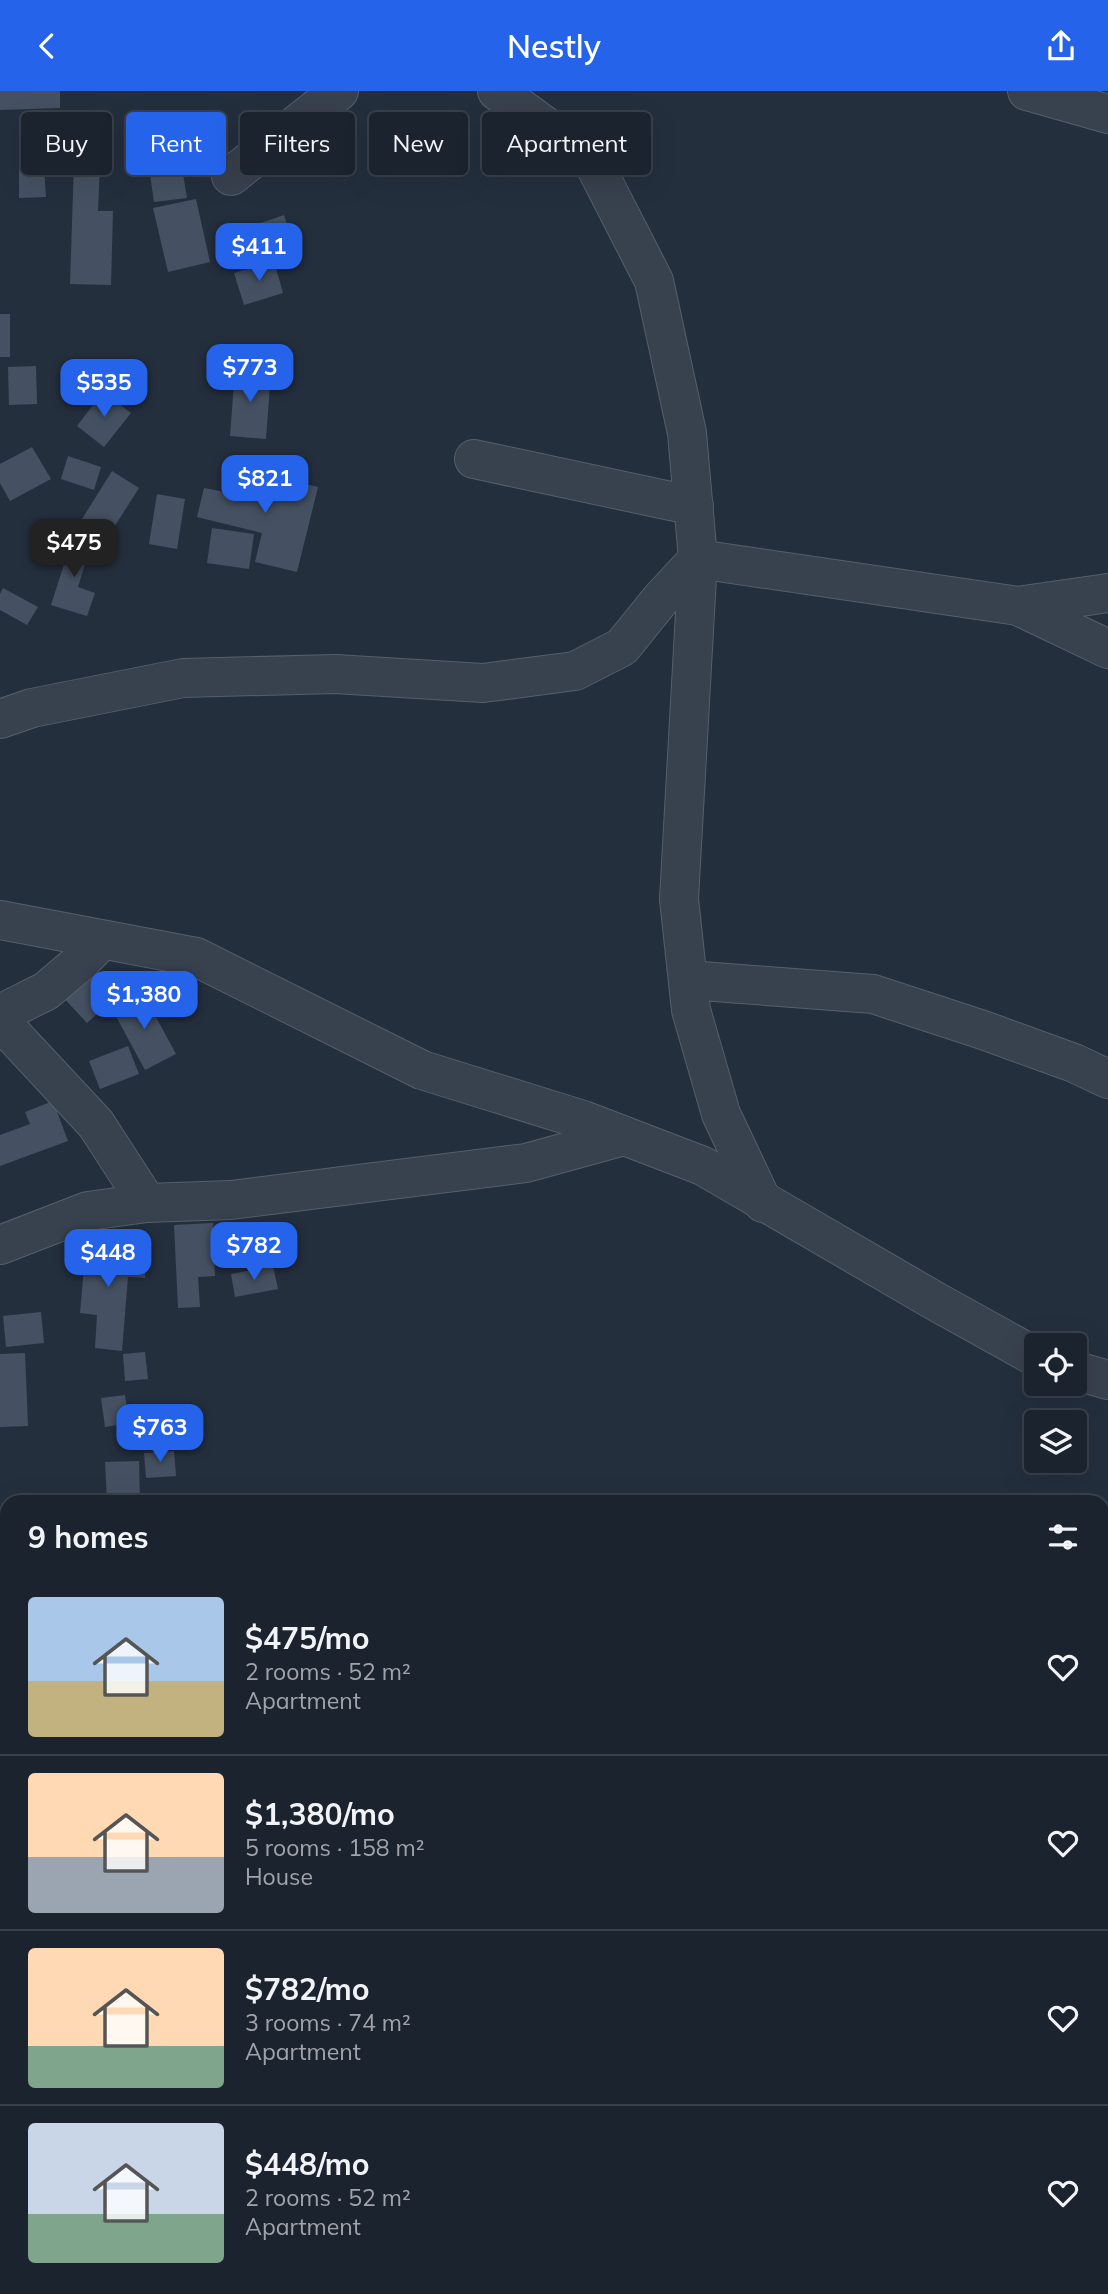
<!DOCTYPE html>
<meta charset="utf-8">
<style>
body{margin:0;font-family:Mulish,sans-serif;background:#282f3a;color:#f1f3f6;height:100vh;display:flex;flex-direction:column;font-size:26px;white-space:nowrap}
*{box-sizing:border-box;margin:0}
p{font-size:23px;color:#a0a4aa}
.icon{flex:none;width:38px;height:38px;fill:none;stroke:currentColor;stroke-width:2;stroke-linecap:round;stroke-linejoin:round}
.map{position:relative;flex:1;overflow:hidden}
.side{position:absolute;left:0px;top:1404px;width:1110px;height:800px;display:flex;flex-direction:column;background:#1b232e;border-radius:21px 21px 0 0;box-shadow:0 7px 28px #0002,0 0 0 2px #39404a}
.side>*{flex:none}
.top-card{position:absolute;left:21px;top:21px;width:700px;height:63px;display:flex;gap:14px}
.fabs{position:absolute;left:1024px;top:1242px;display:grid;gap:14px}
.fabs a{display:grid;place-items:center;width:63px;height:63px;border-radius:7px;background:#1b232e;box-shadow:0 7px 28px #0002,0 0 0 2px #39404a;font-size:35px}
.price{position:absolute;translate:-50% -60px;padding:0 16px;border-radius:14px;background:#2563eb;color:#fff;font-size:23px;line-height:46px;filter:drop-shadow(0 2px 4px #0008)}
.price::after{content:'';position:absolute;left:50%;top:42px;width:21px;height:16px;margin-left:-10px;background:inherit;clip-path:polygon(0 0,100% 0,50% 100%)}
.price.current{background:#222;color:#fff}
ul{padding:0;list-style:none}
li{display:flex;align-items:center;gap:21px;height:175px;padding:0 28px}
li+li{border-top:2px solid #39404a}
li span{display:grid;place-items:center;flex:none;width:196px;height:140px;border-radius:7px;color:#555}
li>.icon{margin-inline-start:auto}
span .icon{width:84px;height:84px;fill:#fffc;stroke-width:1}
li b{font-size:30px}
h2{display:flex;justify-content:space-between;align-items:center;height:84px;padding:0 28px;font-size:30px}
.chip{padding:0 24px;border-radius:7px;background:#1b232e;box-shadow:0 7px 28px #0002,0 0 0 2px #39404a;font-size:24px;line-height:63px}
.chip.current{background:#2563eb;color:#fff}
header{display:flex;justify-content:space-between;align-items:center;height:91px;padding:0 28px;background:#2563eb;color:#fff;font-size:32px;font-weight:600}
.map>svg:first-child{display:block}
</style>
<header><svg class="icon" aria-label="back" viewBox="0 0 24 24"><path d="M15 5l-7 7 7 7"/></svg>Nestly<svg class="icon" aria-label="share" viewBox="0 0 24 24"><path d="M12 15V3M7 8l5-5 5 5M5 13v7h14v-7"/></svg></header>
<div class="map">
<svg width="1108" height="2203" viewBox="0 0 1108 2203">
<rect width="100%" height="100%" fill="#242f3e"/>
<g fill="#455162">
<path d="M 0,0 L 60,0 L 60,17 L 0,19 Z"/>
<path d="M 180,65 L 187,107 L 154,111 L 148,70 Z"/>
<path d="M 74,72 L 100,73 L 98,120 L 113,120 L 111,194 L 70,193 Z"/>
<path d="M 44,76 L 46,106 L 19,107 L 19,77 Z"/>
<path d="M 196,108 L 210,171 L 168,181 L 153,117 Z"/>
<path d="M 284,124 L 295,157 L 235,177 L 223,145 Z"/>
<path d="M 274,170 L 283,202 L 244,214 L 234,182 Z"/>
<rect x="0" y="223" width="10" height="43"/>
<path d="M 36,275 L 37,313 L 9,314 L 8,276 Z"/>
<path d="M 235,278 L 271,281 L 266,348 L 230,345 Z"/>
<path d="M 103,301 L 131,322 L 104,356 L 77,335 Z"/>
<path d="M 32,356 L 51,388 L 10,410 L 0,392 L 0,373 Z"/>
<path d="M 68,365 L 101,376 L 94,399 L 61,388 Z"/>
<path d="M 231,372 L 255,377 L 248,406 L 266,411 L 272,385 L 318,396 L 297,481 L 255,471 L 262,442 L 197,426 L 204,397 L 225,401 Z"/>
<path d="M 112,380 L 139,397 L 104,452 L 77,436 Z"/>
<path d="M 157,403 L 185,408 L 177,458 L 149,453 Z"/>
<path d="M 212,437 L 254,443 L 249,478 L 207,472 Z"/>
<path d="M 74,442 L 93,448 L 78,496 L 95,502 L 87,525 L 51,514 Z"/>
<path d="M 3,497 L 38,516 L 27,534 L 0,519 L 0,503 Z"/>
<path d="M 87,880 L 113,908 L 87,932 L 61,904 Z"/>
<path d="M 143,902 L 176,963 L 145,979 L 112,918 Z"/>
<path d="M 128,955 L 139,983 L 100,998 L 89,970 Z"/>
<path d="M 53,1010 L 68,1050 L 0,1075 L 0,1044 L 30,1033 L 25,1021 Z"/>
<path d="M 213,1132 L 215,1185 L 198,1186 L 200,1216 L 178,1217 L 174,1134 Z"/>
<path d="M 87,1142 L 105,1143 L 104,1159 L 147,1163 L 145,1187 L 128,1186 L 122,1260 L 95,1257 L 97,1224 L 80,1222 Z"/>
<path d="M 273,1175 L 278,1198 L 235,1206 L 231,1183 Z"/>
<path d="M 41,1221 L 44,1252 L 6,1256 L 3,1225 Z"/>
<path d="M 145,1261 L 148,1288 L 125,1290 L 123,1263 Z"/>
<path d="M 25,1262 L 28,1335 L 0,1336 L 0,1263 Z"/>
<path d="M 125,1304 L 129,1332 L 105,1336 L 101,1307 Z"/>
<path d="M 174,1360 L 176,1385 L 146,1387 L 144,1362 Z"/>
<path d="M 139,1370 L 140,1410 L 107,1410 L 105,1371 Z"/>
</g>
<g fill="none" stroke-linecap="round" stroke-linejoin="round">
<defs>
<g id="minor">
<path d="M 497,0 L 592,69 L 654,190 L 687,342 L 698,468 L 679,808 L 691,919 L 721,1023 L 763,1112"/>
<path d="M 1027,0 L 1108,23"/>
<path d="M 231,85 L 339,0"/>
<path d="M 474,368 L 694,415"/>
<path d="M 1018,515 L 1108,558"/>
<path d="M 0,628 L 32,617 L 183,587 L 335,583 L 483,592 L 575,580 L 622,556 L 660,509 L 698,468 L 1018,515 L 1108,502"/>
<path d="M 0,829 L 196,866 L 422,979 L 583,1029 L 703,1075 L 935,1210 L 1036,1266"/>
<path d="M 688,889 L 873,903 L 983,939 L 1074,972 L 1108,988"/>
<path d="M 0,923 L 46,900 L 79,872 L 102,849"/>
<path d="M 0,930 L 96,1033 L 147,1112"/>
<path d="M 0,1154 L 88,1120 L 147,1112 L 231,1109 L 526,1072 L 624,1045"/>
<path d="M 1074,1279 L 1108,1289"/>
</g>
</defs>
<use href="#minor" stroke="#565f6c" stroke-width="40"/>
<use href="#minor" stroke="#38414e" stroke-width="38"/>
</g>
</svg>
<div class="fabs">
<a><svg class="icon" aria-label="locate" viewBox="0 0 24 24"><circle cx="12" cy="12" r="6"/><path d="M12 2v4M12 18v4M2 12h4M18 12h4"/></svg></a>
<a><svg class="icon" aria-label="layers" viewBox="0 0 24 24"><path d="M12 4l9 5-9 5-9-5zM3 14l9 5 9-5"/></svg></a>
</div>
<b class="price" style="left:259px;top:192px">$411</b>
<b class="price" style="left:250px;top:313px">$773</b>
<b class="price" style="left:104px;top:328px">$535</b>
<b class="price" style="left:265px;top:424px">$821</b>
<b class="price current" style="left:74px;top:488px">$475</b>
<b class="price" style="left:144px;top:940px">$1,380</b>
<b class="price" style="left:254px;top:1191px">$782</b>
<b class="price" style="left:108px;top:1198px">$448</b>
<b class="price" style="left:160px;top:1373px">$763</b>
<div class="top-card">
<a class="chip">Buy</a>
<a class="chip current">Rent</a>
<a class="chip">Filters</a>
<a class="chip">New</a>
<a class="chip">Apartment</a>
</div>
<section class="side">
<h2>9 homes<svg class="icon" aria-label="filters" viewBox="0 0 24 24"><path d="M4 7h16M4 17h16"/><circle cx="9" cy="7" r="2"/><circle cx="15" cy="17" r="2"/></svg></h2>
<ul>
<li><span style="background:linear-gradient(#a9c7e8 60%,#c2b280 0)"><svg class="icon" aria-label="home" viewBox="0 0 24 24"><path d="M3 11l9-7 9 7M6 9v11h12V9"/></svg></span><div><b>$475/mo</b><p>2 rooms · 52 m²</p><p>Apartment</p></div><svg class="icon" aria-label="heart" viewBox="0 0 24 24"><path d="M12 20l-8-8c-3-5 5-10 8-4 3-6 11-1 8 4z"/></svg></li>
<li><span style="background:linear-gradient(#ffd9b3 60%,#9aa5b1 0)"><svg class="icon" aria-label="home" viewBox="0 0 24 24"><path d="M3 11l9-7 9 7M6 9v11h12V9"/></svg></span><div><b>$1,380/mo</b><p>5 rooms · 158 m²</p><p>House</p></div><svg class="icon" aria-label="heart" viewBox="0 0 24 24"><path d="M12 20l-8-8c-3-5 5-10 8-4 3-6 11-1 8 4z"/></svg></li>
<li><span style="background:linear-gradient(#ffd9b3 70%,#7fa58c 0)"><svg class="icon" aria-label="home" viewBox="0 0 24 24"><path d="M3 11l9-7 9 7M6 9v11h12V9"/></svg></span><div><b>$782/mo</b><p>3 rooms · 74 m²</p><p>Apartment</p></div><svg class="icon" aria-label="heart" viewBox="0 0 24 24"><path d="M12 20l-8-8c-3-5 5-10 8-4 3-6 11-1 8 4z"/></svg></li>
<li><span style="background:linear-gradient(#c9d6e8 65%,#7fa58c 0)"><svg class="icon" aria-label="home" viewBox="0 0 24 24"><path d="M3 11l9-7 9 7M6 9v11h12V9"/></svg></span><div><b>$448/mo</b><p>2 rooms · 52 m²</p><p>Apartment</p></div><svg class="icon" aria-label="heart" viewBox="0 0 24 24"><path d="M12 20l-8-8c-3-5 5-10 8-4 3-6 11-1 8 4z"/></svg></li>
</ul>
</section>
</div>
